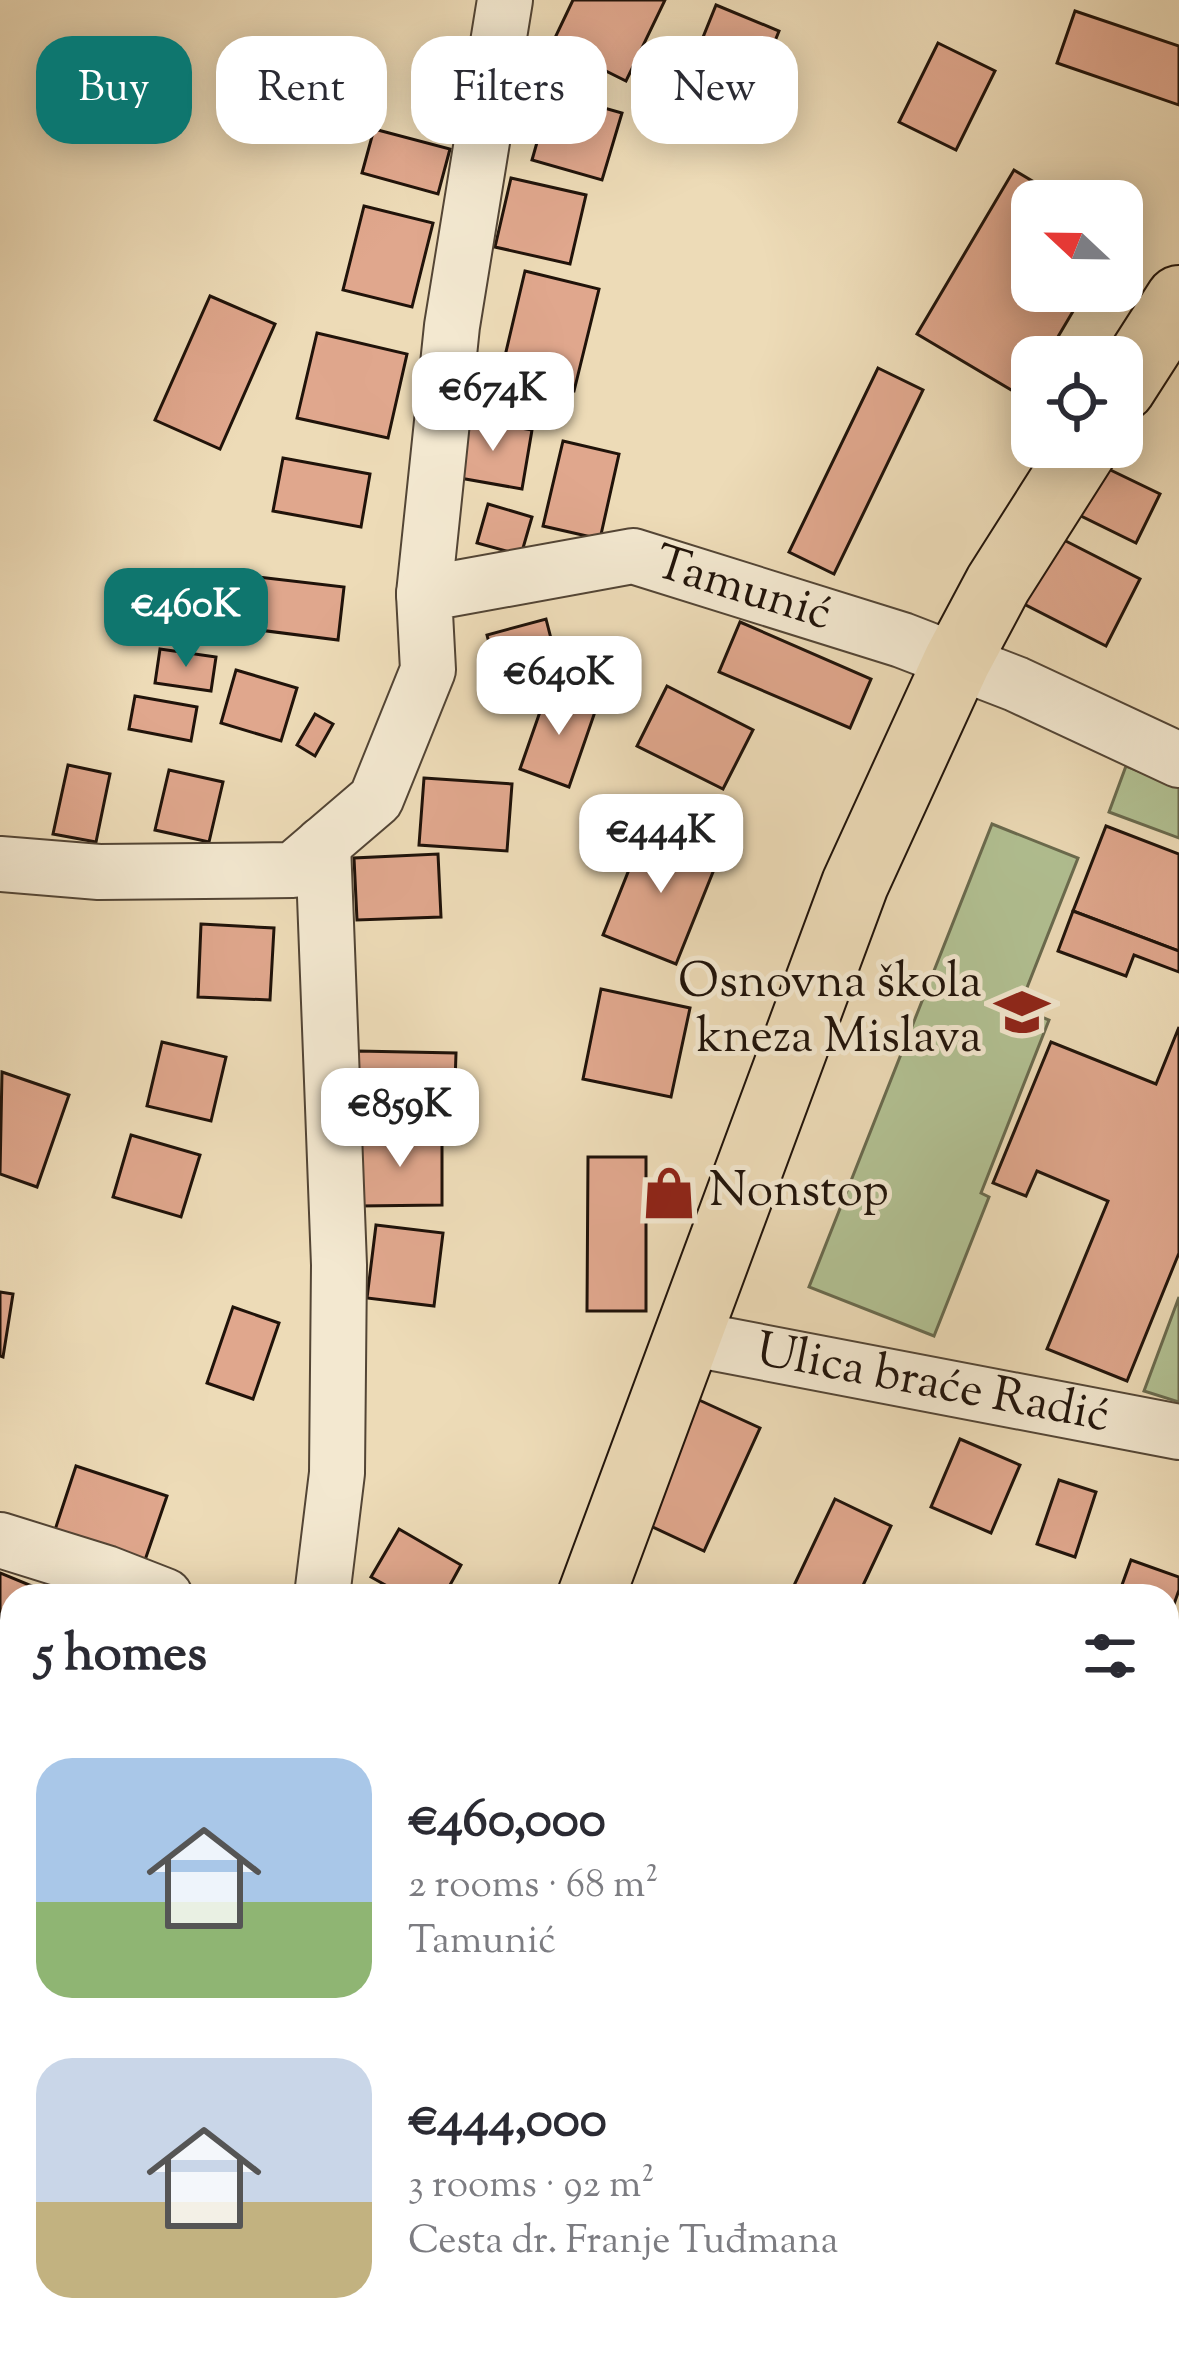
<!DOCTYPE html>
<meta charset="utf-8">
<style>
body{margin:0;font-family:"Sorts Mill Goudy",serif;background:#f7f7f7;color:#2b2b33;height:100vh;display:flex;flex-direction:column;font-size:45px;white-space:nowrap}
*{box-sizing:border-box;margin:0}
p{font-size:39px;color:#7c7c81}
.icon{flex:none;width:66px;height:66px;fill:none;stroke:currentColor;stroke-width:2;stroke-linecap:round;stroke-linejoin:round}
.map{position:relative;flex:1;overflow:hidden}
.details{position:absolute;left:0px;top:1584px;width:1179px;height:771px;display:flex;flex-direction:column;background:#fff;border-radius:36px 36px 0 0;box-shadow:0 6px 30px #0003}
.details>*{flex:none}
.guide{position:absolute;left:36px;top:36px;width:1107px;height:108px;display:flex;gap:24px}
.needle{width:78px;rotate:292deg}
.buttons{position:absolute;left:1011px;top:180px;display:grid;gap:24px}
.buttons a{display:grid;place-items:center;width:132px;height:132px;border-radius:24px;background:#fff;box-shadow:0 6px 30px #0003;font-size:60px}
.price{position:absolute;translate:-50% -102px;padding:0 27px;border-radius:24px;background:#fff;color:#222;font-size:39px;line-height:78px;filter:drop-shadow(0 3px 6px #0008)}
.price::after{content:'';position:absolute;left:50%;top:72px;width:36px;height:27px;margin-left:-18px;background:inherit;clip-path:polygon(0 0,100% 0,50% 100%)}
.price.selected{background:#0f766e;color:#fff}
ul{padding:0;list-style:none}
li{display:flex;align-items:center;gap:36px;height:300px;padding:0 36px}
li span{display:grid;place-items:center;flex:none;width:336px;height:240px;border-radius:36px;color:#555}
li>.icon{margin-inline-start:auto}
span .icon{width:144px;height:144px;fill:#fffc;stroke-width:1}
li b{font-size:51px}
h2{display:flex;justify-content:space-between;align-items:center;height:144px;padding:0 36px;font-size:51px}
.pill{padding:0 42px;border-radius:36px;background:#fff;box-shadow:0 6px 30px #0003;font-size:42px;line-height:108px}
.pill.selected{background:#0f766e;color:#fff}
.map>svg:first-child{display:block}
</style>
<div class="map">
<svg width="1179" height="2354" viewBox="0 0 1179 2354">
<rect width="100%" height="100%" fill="#eddbb7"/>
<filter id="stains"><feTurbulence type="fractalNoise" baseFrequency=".00167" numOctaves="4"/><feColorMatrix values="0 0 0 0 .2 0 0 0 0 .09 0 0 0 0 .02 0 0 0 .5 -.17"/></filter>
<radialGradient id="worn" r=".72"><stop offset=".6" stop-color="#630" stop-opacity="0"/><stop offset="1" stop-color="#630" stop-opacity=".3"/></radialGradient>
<g fill="#b2c193" stroke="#696a4e" stroke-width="3">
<path d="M 1126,766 L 1179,787 L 1179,838 L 1109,812 Z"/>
<path d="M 992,824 L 1078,858 L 1019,1008 L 1049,1020 L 981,1193 L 989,1197 L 934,1336 L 809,1287 Z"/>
<path d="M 1179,1297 L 1179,1402 L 1144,1391 Z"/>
</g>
<g fill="#e0a78d" stroke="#20130a" stroke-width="3">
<path d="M 573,0 L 665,0 L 626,81 L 552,44 Z"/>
<path d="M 716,5 L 779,31 L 752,98 L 689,72 Z"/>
<path d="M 1075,11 L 1179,46 L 1179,105 L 1057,63 Z"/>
<path d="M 938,43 L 995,71 L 956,150 L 899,122 Z"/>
<path d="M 551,93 L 622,113 L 602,180 L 532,160 Z"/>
<path d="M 374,129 L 450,149 L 438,194 L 362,173 Z"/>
<path d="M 1014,170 L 1066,201 L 1032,201 L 1032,291 L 1085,291 L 1046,357 L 1032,357 L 1032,382 L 1023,397 L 917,334 Z"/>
<path d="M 511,178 L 586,195 L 570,264 L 495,247 Z"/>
<path d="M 364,206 L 433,223 L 412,307 L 343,290 Z"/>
<path d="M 525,271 L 599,289 L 574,391 L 501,373 Z"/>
<path d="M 210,296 L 275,324 L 220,449 L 155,420 Z"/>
<path d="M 317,333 L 407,354 L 388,438 L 297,418 Z"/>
<path d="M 878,368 L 923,390 L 834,574 L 789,552 Z"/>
<path d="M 464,418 L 532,430 L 522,489 L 454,477 Z"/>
<path d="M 563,441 L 619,454 L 600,539 L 543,526 Z"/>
<path d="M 283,458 L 370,474 L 361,527 L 273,511 Z"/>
<path d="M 1098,464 L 1160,494 L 1136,543 L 1073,512 Z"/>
<path d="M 488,504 L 532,517 L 521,555 L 477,543 Z"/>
<path d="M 1056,536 L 1140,579 L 1106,646 L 1022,603 Z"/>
<path d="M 258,577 L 344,587 L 338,640 L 251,629 Z"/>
<path d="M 546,619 L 557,662 L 498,678 L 487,635 Z"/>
<path d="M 740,622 L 871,679 L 850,728 L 719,672 Z"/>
<path d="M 160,649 L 216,657 L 211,691 L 155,683 Z"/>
<path d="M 236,670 L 297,688 L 281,741 L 221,723 Z"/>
<path d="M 667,686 L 753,730 L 723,789 L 637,746 Z"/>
<path d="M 548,689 L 597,706 L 569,787 L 520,769 Z"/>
<path d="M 135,696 L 197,707 L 191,741 L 129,729 Z"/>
<path d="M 315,714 L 333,724 L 315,756 L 297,745 Z"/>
<path d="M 68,765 L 110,774 L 96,842 L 53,834 Z"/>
<path d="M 169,770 L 223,782 L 209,842 L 155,830 Z"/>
<path d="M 424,778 L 512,784 L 507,851 L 419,845 Z"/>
<path d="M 1106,826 L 1179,854 L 1179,951 L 1073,911 Z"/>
<path d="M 646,827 L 719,857 L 676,964 L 603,935 Z"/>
<path d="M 438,854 L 441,917 L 357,920 L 354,858 Z"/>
<path d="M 1073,911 L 1179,951 L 1179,972 L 1134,955 L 1126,976 L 1058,951 Z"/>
<path d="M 201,924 L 274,928 L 270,1000 L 198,997 Z"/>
<path d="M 601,989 L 690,1008 L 671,1097 L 583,1079 Z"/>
<path d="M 1179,1027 L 1179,1253 L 1127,1381 L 1047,1349 L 1108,1201 L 1037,1171 L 1026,1196 L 993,1183 L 1051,1042 L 1156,1084 Z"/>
<path d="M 162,1042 L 226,1057 L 211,1121 L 147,1106 Z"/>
<path d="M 357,1051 L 456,1053 L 454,1114 L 356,1113 Z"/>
<path d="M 2,1072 L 69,1095 L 37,1187 L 0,1174 Z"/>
<path d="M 359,1134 L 442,1134 L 442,1205 L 359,1206 Z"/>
<path d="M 131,1135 L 200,1155 L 181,1217 L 113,1197 Z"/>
<path d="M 588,1157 L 646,1157 L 646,1311 L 587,1311 Z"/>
<path d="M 376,1225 L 443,1233 L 434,1306 L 367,1298 Z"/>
<path d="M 0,1292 L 13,1294 L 3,1357 L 0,1356 Z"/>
<path d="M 233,1307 L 279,1323 L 253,1399 L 207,1383 Z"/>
<path d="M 699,1400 L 760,1428 L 704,1551 L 642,1522 Z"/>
<path d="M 960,1439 L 1020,1465 L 991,1533 L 931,1507 Z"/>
<path d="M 76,1466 L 167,1496 L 144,1563 L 54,1533 Z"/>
<path d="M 1059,1480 L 1096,1492 L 1075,1557 L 1037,1544 Z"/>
<path d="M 835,1499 L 891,1526 L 858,1596 L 789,1596 Z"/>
<path d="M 399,1529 L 461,1565 L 444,1596 L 405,1596 L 371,1577 Z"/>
<path d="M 1131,1560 L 1179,1577 L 1179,1590 L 1167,1624 L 1167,1596 L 1118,1596 Z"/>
<path d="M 0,1573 L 56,1596 L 12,1596 L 12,1697 L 0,1692 Z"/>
<path d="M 1179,1860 L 1179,1970 L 1167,2000 L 1167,1869 L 1174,1872 Z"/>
<path d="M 0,2025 L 12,2027 L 12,2081 L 7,2105 L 0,2104 Z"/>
</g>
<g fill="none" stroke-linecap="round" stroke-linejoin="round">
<defs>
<g id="minor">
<path d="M 424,594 L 452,326 L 505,0"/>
<path id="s1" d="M 0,864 L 99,872 L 293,870 L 376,799 L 428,670 L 424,594 L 633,556 L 902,640 L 1016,684 L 1179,760"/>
<path id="s2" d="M 688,1338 L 1179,1432"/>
<path d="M 0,1540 L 106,1573 L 165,1596"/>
<path d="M 322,1596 L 337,1473 L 339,1265 L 323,844"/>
<path d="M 1167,1745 L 1179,1726"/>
<path d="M 0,1923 L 12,1937"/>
<path d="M 1167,2190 L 1179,2156"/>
<path d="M 0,2252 L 12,2261"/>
<path d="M 76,2343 L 77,2354"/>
<path d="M 1015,2354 L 1016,2346"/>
<path d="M 1110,2354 L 1113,2343"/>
</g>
<g id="major">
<path d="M 1122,388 L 1179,299"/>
<path d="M 591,1596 L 855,884 L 957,661 L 998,584 L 1085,447"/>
<path d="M 319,2354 L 323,2343"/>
</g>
</defs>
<use href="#minor" stroke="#534535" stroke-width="58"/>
<use href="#major" stroke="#20130a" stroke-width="70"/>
<use href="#minor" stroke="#f3e8d0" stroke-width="54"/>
<use href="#major" stroke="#eddbb7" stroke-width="66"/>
</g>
<defs>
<symbol id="school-bare" viewBox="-9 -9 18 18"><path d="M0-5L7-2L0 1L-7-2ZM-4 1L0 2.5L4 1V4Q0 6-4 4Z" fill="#8f2418" stroke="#f3e8d0" stroke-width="2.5" paint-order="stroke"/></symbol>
<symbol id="shop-bare" viewBox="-9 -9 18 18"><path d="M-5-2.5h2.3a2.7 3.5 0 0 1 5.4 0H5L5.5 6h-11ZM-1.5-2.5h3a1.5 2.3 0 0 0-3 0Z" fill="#8f2418" stroke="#f3e8d0" stroke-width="2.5" paint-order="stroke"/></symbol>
</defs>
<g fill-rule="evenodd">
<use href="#school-bare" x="984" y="974" width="76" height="76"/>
<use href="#shop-bare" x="631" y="1155" width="76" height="76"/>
</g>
<g text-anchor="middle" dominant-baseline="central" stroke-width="10" stroke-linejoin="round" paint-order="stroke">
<g font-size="48" fill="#20130a" stroke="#f3e8d0">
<text stroke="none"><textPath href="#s1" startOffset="945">Tamunić</textPath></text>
<text stroke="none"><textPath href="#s2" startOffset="249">Ulica braće Radić</textPath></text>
</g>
<g font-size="48" fill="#20130a" stroke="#f3e8d0" text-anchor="end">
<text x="982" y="984">Osnovna škola<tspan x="982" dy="55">kneza Mislava</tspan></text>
<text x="709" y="1193" text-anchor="start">Nonstop</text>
</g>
</g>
<rect width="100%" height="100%" filter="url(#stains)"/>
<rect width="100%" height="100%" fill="url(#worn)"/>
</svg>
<div class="buttons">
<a><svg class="needle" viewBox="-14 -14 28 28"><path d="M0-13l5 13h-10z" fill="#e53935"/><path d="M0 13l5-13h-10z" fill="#7c7c81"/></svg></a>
<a><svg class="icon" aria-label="locate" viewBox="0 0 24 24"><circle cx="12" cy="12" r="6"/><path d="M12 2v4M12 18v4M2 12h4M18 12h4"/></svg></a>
</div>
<b class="price" style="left:493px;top:454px">€674K</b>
<b class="price selected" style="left:186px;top:670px">€460K</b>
<b class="price" style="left:559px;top:738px">€640K</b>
<b class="price" style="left:661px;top:896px">€444K</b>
<b class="price" style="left:400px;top:1170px">€859K</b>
<div class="guide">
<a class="pill selected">Buy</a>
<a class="pill">Rent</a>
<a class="pill">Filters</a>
<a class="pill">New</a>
</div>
<section class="details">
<h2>5 homes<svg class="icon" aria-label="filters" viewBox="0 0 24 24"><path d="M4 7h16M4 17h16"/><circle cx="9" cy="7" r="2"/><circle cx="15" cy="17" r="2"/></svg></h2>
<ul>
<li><span style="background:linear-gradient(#a9c7e8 60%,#8fb573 0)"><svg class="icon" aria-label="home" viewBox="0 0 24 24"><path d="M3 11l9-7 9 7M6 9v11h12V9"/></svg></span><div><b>€460,000</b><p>2 rooms · 68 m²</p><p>Tamunić</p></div></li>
<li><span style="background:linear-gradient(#c9d6e8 60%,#c2b280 0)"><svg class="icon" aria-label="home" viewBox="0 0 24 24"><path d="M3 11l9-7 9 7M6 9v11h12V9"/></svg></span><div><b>€444,000</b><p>3 rooms · 92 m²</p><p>Cesta dr. Franje Tuđmana</p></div></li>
</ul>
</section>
</div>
